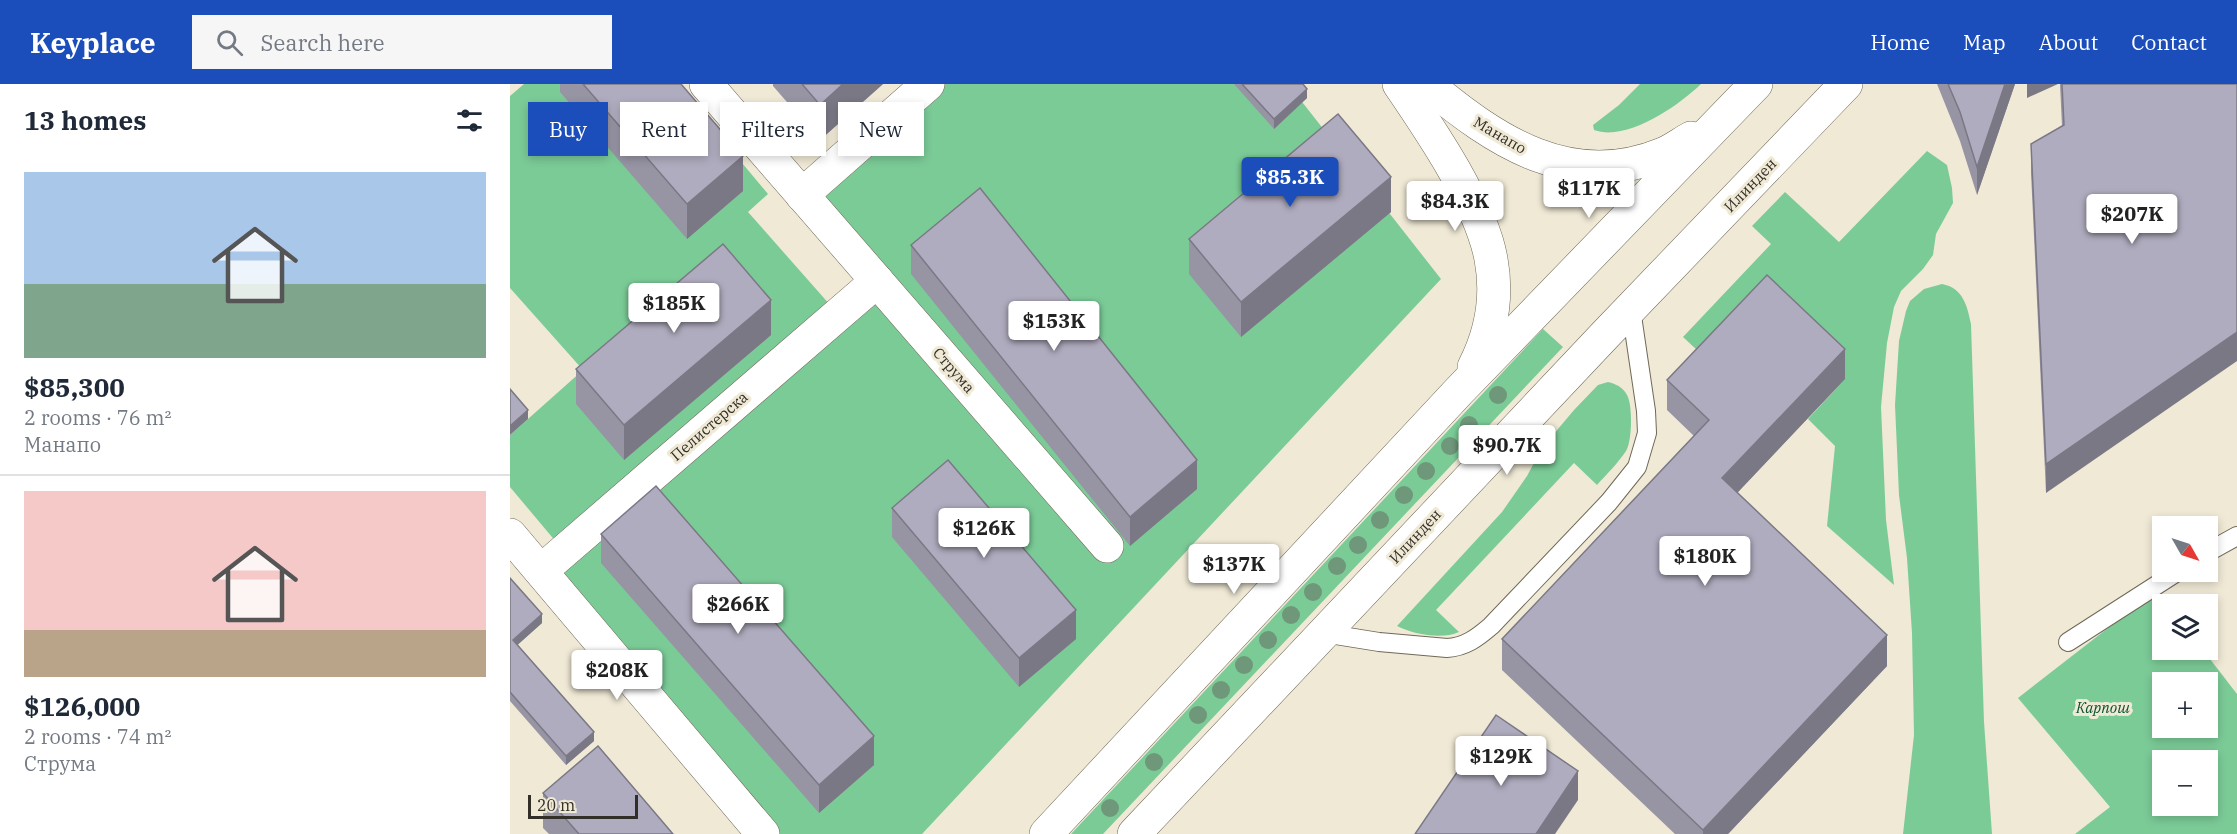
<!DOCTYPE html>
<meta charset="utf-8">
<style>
body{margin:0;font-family:"IBM Plex Serif",serif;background:#f6f6f7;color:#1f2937;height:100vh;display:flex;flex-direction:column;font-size:22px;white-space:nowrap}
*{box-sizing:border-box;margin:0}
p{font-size:20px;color:#747a83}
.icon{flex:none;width:33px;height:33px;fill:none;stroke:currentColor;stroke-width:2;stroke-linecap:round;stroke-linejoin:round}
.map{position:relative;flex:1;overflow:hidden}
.panel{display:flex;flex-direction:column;background:#fff;width:510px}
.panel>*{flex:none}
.hud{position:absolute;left:18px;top:18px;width:570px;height:54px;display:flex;gap:12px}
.needle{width:39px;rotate:129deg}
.fabs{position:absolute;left:1642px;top:432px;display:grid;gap:12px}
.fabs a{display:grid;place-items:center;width:66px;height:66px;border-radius:0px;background:#fff;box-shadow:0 3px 9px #0003;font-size:30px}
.scale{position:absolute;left:18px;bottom:15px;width:110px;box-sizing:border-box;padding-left:6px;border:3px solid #322f28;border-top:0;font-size:16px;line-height:21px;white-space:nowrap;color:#322f28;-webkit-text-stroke:4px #f0e9d6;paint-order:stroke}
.price{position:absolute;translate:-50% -51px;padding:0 14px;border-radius:6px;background:#fff;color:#222;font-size:20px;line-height:39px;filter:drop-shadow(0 2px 3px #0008)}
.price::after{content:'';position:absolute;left:50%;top:36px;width:18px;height:14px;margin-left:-9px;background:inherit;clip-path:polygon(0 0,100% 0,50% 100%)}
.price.active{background:#1c4ebb;color:#fff}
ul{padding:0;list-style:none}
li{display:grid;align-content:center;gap:12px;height:318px;padding:0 24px}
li+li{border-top:2px solid #e0e1e3}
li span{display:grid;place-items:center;height:186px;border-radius:0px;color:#555}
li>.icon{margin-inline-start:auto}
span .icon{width:108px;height:108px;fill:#fffc;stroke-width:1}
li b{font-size:26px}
h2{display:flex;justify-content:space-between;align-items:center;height:72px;padding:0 24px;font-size:26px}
.pill{padding:0 21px;border-radius:0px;background:#fff;box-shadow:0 3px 9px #0003;font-size:21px;line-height:54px}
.pill.active{background:#1c4ebb;color:#fff}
header{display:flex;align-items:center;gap:36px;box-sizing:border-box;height:84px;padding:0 30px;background:#1c4ebb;color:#fff}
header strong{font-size:28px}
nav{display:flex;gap:33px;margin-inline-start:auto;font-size:21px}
.search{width:420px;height:54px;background:#f6f6f7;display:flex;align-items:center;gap:15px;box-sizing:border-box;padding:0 21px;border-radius:0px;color:#747a83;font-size:22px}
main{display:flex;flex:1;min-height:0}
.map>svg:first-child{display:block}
</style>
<header>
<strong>Keyplace</strong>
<div class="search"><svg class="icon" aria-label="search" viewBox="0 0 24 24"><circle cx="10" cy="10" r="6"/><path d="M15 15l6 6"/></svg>Search here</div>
<nav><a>Home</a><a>Map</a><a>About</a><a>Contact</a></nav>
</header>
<main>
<section class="panel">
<h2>13 homes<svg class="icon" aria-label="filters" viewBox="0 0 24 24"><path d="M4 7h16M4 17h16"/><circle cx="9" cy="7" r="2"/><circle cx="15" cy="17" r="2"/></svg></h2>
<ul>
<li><span style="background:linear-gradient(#a9c7e8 60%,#7fa58c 0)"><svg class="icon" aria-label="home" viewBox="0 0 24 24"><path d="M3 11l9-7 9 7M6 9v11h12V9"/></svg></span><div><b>$85,300</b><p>2 rooms · 76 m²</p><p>Манапо</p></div></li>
<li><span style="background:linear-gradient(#f6c9c9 75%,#b9a48a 0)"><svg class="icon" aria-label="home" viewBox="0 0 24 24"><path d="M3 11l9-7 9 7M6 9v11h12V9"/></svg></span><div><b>$126,000</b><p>2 rooms · 74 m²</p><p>Струма</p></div></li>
</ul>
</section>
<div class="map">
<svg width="1727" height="750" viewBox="0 0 1727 750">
<rect width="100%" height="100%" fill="#f0e9d6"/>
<g fill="#7bcb97" fill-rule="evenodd">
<path d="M 14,0 L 166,0 L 258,110 L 238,128 L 321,222 L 47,459 L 0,403 L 0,351 L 73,286 L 0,204 L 0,12 Z"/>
<path d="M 418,0 L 778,0 L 931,195 L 412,750 L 261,750 L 31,487 L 367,197 L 292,111 Z"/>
<path d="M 1130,0 L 1191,0 C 1168,22 1117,58 1084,46 L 1083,41 L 1109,21 Z"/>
<path d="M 1417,67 L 1437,81 L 1442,104 L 1443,119 L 1426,150 L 1423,171 L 1413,185 L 1391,207 L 1384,223 L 1377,259 L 1371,323 L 1376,436 L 1384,501 L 1317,442 L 1325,362 L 1298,335 L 1335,295 L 1202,280 L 1173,253 L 1261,160 L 1242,142 L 1275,108 L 1329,158 Z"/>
<path d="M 1432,200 C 1453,204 1457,221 1461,240 L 1474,638 L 1482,750 L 1393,750 L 1404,651 L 1402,549 L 1397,474 L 1389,411 L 1385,321 L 1389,257 L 1396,227 L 1400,217 L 1414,205 Z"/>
<path d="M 1033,245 L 1053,263 L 593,750 L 561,750 Z"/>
<path d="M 1098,298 C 1106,300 1113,303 1117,311 C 1123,321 1122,358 1116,367 C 1108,379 1097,390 1087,401 L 1064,379 L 926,526 L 949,548 C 931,556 903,550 887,542 L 992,428 L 1017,392 L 1032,364 L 1064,326 L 1088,301 Z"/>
<path d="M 1647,506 L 1658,520 L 1653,520 L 1653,566 L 1693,566 L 1727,610 L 1727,750 L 1565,750 L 1600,723 L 1508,614 ZM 1653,598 L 1698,598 L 1698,644 L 1653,644 ZM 1653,676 L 1698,676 L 1698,722 L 1653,722 Z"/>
</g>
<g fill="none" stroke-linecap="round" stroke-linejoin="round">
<defs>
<g id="lane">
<path d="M 1698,468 L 1727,452"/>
<path d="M 813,549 L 869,558 L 937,564 C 955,563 967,554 981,542 L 1099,418 L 1127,383 L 1137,349 L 1136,327 L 1121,225"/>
<path d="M 1558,558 L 1667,488"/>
</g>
<g id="street">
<path d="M 196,0 L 597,462"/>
<path d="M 292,111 L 418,0"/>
<path d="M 0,451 L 253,750"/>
<path d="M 31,487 L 367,197"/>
</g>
<g id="secondary">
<path d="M 889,0 C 921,47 971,120 981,175 C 988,213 981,250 964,283"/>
<path d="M 917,0 C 985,57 1061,108 1153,70 C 1163,66 1172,59 1181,54"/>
<path d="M 536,750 L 949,307 L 1246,0"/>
<path d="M 624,750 L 1095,251 L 1336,0"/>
</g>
</defs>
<use href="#lane" stroke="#6f6958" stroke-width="20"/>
<use href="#street" stroke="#6f6958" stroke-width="34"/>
<use href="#secondary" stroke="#6f6958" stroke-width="34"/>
<use href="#lane" stroke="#fff" stroke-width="18"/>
<use href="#street" stroke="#fff" stroke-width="33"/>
<use href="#secondary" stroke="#fff" stroke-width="33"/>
</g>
<g fill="#6f977a">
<circle cx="988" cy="311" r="9"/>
<circle cx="959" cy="341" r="9"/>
<circle cx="940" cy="362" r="9"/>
<circle cx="916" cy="387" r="9"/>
<circle cx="894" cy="411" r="9"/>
<circle cx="870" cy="436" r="9"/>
<circle cx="848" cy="461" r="9"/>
<circle cx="827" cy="482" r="9"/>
<circle cx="803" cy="508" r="9"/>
<circle cx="781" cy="531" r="9"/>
<circle cx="758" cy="556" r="9"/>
<circle cx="734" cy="581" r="9"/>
<circle cx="711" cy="606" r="9"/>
<circle cx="688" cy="631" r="9"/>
<circle cx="644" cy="678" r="9"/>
<circle cx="600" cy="724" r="9"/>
</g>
<g fill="#9794a4">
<path d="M 50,0 L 171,0 L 233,107 L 177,155 L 50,8 Z"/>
<path d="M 263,0 L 373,0 L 310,56 L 263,2 Z"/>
<path d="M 724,0 L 793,0 L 797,14 L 764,45 Z"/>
<path d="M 1427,0 L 1505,0 L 1467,111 L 1450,57 Z"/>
<path d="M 1550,0 L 1727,0 L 1536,409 L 1521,89 L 1521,60 L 1552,42 Z"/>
<path d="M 881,128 L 731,253 L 679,190 L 679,155 Z"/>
<path d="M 401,161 L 687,405 L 620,462 L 401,190 Z"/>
<path d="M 261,251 L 114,376 L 66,320 L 66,285 Z"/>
<path d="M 1335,295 L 1227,409 L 1377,582 L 1218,750 L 1165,750 L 992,586 L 992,555 L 1184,352 L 1157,326 L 1157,296 Z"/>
<path d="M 382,424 L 566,555 L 509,603 L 382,453 Z"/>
<path d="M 91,450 L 364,681 L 309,729 L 91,479 Z"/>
<path d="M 0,494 L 32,539 L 7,561 L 84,657 L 56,681 L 0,617 Z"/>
<path d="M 33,709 L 163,750 L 39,750 L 33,744 Z"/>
</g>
<g fill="#7b7886">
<path d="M 333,0 L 373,0 L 310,56 L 310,21 Z"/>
<path d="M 1495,0 L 1505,0 L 1467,111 L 1467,83 Z"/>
<path d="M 1517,0 L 1548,0 L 1517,14 Z"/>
<path d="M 797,5 L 797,14 L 764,45 L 764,35 Z"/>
<path d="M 233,72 L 233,107 L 177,155 L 177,120 Z"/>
<path d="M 881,93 L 881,128 L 731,253 L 731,218 Z"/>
<path d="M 261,216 L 261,251 L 114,376 L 114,341 Z"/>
<path d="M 1727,248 L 1727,277 L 1536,409 L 1536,380 Z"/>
<path d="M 1335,265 L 1335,295 L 1212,425 L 1212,394 Z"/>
<path d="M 18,326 L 18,335 L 0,351 L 0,342 Z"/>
<path d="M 687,376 L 687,405 L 620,462 L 620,433 Z"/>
<path d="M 566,526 L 566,555 L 509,603 L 509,574 Z"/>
<path d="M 32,530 L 32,539 L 3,565 L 3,556 Z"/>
<path d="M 1377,551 L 1377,582 L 1218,750 L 1193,750 L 1193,746 Z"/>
<path d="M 84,648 L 84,657 L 56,681 L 56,672 Z"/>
<path d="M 364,652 L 364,681 L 309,729 L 309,701 Z"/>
<path d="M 1068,687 L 1068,716 L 1045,750 L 1026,750 Z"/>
</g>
<g fill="#b0acbf" stroke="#7b7886" stroke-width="1.5">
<path d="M 73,0 L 171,0 L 233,72 L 177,120 Z"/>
<path d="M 292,0 L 333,0 L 310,21 Z"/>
<path d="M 732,0 L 793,0 L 797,5 L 764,35 Z"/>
<path d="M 1438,0 L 1495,0 L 1467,83 L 1450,28 Z"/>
<path d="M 1552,0 L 1727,0 L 1727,248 L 1536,380 L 1521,60 L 1554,41 Z"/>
<path d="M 828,30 L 881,93 L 731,218 L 679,155 Z"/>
<path d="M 470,104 L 687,376 L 620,433 L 401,161 Z"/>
<path d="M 213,160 L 261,216 L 114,341 L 66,285 Z"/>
<path d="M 1257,191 L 1335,265 L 1212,394 L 1377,551 L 1193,746 L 992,555 L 1199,336 L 1157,296 Z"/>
<path d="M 0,305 L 18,326 L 0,342 Z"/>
<path d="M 438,376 L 566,526 L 509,574 L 382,424 Z"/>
<path d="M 146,402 L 364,652 L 309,701 L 91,450 Z"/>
<path d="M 0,494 L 32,530 L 3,556 L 84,648 L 56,672 L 0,608 Z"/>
<path d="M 986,631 L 1068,687 L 1026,750 L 905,750 Z"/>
<path d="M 88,662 L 163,750 L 69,750 L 33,709 Z"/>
</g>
<g text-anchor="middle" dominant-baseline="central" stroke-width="6" stroke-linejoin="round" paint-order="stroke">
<g font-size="15" fill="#322f28" stroke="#f0e9d6">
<text transform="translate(990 51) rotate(30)">Манапо</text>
<text transform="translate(1240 101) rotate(-46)">Илинден</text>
<text transform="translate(444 286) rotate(49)">Струма</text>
<text transform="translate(199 342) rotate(-41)">Пелистерска</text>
<text transform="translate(905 452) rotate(-47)">Илинден</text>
</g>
<g font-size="15" font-style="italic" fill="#06542e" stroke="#f0e9d6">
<text x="1593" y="623">Карпош</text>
</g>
</g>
</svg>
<div class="fabs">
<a><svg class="needle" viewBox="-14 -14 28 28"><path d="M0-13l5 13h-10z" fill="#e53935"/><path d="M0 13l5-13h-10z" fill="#747a83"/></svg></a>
<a><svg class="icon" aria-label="layers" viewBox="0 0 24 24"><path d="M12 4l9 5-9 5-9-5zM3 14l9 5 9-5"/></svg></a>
<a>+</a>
<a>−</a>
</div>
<div class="scale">20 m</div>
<b class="price active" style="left:780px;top:124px">$85.3K</b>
<b class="price" style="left:1079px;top:135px">$117K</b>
<b class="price" style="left:945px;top:148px">$84.3K</b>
<b class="price" style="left:1622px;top:161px">$207K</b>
<b class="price" style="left:164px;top:250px">$185K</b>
<b class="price" style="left:544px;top:268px">$153K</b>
<b class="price" style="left:997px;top:392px">$90.7K</b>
<b class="price" style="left:474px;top:475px">$126K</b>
<b class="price" style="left:1195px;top:503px">$180K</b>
<b class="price" style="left:724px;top:511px">$137K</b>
<b class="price" style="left:228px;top:551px">$266K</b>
<b class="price" style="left:107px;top:617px">$208K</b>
<b class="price" style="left:991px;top:703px">$129K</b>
<div class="hud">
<a class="pill active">Buy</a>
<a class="pill">Rent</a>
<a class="pill">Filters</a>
<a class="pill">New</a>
</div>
</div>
</main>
